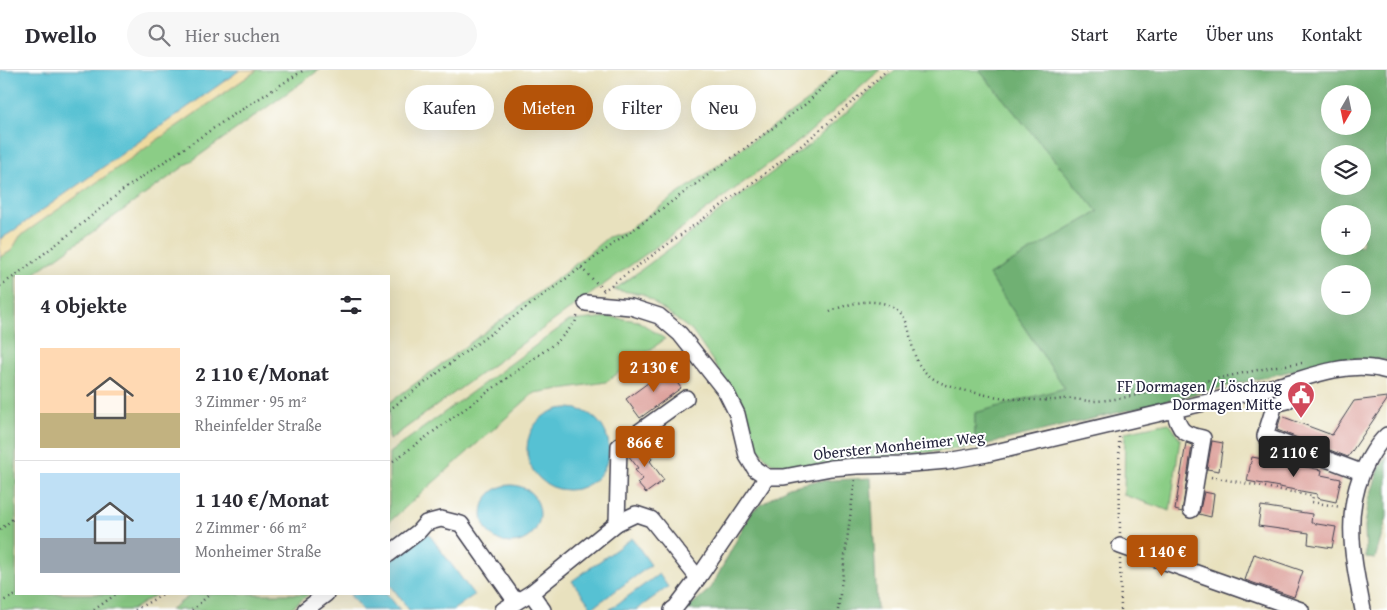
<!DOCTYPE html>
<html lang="de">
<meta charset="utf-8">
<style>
body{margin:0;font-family:"Gentium Book Plus",serif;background:#f7f7f7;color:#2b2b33;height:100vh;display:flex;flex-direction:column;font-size:19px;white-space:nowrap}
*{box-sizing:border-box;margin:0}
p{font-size:16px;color:#7c7c81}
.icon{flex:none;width:28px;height:28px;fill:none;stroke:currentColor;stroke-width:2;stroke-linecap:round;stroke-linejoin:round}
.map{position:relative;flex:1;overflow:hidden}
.side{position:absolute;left:15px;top:205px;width:375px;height:320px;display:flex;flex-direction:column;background:#fff;border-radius:0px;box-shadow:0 5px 20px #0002}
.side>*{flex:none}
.hud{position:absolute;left:405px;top:15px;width:475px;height:45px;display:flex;gap:10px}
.needle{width:32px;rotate:189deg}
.tools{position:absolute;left:1321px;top:15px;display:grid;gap:10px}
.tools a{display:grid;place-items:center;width:50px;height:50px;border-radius:50%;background:#fff;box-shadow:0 5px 20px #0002;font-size:25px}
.price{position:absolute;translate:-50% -42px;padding:0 11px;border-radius:5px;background:#b45309;color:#fff;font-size:16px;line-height:32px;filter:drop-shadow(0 1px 2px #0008)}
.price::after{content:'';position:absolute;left:50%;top:30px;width:15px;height:11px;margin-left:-8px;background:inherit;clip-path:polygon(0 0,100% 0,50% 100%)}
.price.active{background:#222;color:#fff}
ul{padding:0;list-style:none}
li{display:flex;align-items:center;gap:15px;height:125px;padding:0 25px}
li+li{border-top:1px solid #e1e1e2}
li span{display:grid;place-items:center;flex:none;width:140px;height:100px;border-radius:0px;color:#555}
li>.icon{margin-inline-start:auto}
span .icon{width:60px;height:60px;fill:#fffc;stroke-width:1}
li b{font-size:21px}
h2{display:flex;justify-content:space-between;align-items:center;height:60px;padding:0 25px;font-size:21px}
.pill{padding:0 18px;border-radius:22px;background:#fff;box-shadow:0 5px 20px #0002;font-size:18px;line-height:45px}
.pill.active{background:#b45309;color:#fff}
header{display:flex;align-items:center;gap:30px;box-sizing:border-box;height:70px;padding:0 25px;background:#fff;border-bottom:1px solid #e1e1e2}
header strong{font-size:24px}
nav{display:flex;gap:28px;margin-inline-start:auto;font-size:18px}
.search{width:350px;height:45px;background:#f7f7f7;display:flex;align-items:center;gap:12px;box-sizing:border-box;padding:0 18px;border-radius:28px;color:#7c7c81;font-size:19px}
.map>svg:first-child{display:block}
</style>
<header>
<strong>Dwello</strong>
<div class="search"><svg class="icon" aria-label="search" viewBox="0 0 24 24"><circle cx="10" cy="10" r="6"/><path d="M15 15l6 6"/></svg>Hier suchen</div>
<nav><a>Start</a><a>Karte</a><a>Über uns</a><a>Kontakt</a></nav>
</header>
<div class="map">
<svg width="1387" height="540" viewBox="0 0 1387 540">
<rect width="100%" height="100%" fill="#fff"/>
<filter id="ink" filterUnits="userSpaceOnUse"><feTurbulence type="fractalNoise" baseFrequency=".02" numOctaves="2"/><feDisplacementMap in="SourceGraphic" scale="10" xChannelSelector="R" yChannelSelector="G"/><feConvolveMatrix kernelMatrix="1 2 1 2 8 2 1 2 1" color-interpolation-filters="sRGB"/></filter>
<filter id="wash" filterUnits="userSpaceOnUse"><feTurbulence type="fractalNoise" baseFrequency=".0096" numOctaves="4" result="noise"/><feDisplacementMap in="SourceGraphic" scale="20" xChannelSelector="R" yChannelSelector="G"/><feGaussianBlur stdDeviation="1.12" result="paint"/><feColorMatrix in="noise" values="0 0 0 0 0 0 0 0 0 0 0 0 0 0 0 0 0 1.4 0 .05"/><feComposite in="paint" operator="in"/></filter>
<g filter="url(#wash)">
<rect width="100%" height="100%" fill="#e8e1be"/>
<g fill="#8bcd86" stroke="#567860">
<path d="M 257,0 L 319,0 L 31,206 L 16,206 L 16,524 L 157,524 L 132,540 L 0,540 L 0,187 L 11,181 L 20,166 Z"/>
<path d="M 838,0 L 880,0 L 802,69 L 682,158 L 389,370 L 389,333 L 566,202 L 608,167 L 626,161 L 807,32 Z"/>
<path d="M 895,0 L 979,0 L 1098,142 L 989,205 L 1065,318 L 975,343 L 975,377 L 805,396 L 771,393 L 754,374 L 745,338 L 692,261 L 643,224 L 614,220 L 809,75 Z"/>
<path d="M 610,247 L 638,251 L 665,269 L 606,312 L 534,323 L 389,452 L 389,383 L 569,251 Z"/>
<path d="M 1169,353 L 1180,369 L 1170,441 L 1124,425 L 1125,362 Z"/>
<path d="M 192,524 L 309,524 L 289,540 L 170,540 Z"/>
</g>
<g fill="#70b073" stroke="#496957" fill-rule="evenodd">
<path d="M 979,0 L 1387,0 L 1387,291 L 1383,289 L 1341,289 L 975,377 L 975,343 L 1065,318 L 989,205 L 1098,142 ZM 1330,24 L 1362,24 L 1362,56 L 1330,56 ZM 1330,84 L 1362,84 L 1362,116 L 1330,116 ZM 1330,144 L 1362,144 L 1362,176 L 1330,176 ZM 1330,204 L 1362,204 L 1362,236 L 1330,236 Z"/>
<path d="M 1387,387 L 1387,447 L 1375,489 L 1366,488 L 1365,456 L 1369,429 L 1380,397 Z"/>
<path d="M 871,408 L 877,540 L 686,540 L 711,518 L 752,441 L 788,417 L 816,411 Z"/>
</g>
<path fill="#eeda9e" stroke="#887e6c" d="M 240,0 L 257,0 L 20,166 L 11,181 L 0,187 L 0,169 L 10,163 Z"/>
<g fill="#57c1d3" stroke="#3c7287">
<path d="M 0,0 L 240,0 L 10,163 L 0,169 Z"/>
<circle cx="568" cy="379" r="41"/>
<path d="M 658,361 L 667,373 L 649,385 L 641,373 Z"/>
<circle cx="511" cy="444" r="29"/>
<path d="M 428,463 L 474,525 L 453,540 L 409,540 L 389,513 L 389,491 Z"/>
<path d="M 632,468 L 651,495 L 592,538 L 572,511 Z"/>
<path d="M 659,504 L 668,517 L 636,540 L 609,540 Z"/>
<path d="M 352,524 L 387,524 L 400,540 L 362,540 L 350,525 Z"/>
</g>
<g id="blocks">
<g fill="#dda19b">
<path d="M 667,299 L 681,318 L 640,348 L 626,329 Z"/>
<path d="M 1387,327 L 1387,330 L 1348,387 L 1277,360 L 1281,346 L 1332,365 L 1354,331 Z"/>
<path d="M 1212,371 L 1223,373 L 1219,401 L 1207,399 Z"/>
<path d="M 640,372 L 652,389 L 650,391 L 664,410 L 646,423 L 637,413 L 643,409 L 635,400 L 638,398 L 628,385 L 628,381 Z"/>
<path d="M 1186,373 L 1192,375 L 1182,442 L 1175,440 Z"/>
<path d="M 1252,387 L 1322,400 L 1321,405 L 1341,409 L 1336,432 L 1317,428 L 1317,424 L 1247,411 Z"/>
<path d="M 1204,422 L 1214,424 L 1211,447 L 1199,444 Z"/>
<path d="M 1261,436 L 1312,444 L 1311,453 L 1336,457 L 1332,478 L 1308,474 L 1309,463 L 1258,456 Z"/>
<path d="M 1254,484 L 1303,501 L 1294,527 L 1245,510 Z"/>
</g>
</g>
</g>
<g filter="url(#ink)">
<use href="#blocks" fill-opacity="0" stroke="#403f4f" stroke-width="1"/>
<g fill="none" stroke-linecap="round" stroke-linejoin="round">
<defs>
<g id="minor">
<path d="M 586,233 L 631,237 L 659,246 L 680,264 L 726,322 L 737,344 L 747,386 L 755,399 L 767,407 L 784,407 L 831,398 L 857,396 L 900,395 L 947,391 L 987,384 L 1280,315 C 1309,307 1341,294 1372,298 C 1377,298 1382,300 1387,301"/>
<path d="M 1280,315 L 1287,331 L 1275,334 L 1265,366 L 1361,402"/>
<path d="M 1174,341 C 1180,361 1182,364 1203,368 L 1191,440"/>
<path d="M 617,453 L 619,376 L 686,328"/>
<path d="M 1120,476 L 1301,540"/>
<path d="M 389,484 L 418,462 L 426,453 L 441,449 L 461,454 L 516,532"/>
<path d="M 531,523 L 543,540"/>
<path d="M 305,540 L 326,524"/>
<path d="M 503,540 L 531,523 L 617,453 L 636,444 L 651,449 L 698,508"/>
<path d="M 672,540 L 676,537 L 701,504 L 767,407"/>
<path d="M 1363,540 C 1353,488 1341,438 1369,389 C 1374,380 1379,372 1387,365"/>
</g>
</defs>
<use href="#minor" stroke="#403f4f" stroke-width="18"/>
<g stroke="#403f4f" stroke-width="2.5" stroke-dasharray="1 4" stroke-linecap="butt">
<path d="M 581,198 L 604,220"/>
<path d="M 0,216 L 16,205 L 67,166 L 123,120 L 227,49 L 304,0"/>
<path d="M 603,221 C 666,175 731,130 793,82 C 826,56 857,28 887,0"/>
<path d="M 830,242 C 852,230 896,223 907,254 C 912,269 912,288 923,300 C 933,311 945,315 959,319 C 990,327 1021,331 1053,330 C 1059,330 1066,328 1072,329 C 1078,329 1085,331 1091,331 C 1115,331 1139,324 1162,320 C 1200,312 1239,304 1277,296 L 1302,293"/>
<path d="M 389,340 L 460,286 L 807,33 L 839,0"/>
<path d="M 1119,367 L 1120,464"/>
<path d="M 389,394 L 558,271 L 575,253 L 578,244"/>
<path d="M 1211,407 L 1313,426 L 1312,432 L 1341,437"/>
<path d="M 0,460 L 16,446"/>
<path d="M 1120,489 L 1121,540"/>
<path d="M 0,532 L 14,526 L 27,524"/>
<path d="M 94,540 L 116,524"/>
<path d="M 135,540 L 163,524"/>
<path d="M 192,540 L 210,524"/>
<path d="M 838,540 L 855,409"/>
</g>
<use href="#minor" stroke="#fff" stroke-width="15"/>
</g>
</g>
<defs>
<symbol id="civic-pin" viewBox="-11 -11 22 30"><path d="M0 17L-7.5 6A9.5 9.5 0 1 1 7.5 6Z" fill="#d1495b" stroke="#fff"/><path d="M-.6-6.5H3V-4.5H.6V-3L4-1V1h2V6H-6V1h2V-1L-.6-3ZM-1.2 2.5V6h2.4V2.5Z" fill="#fff"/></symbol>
</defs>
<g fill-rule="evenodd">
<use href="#civic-pin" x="1285" y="309" width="32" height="43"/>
</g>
<g text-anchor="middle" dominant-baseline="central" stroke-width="4" stroke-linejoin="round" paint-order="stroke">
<g font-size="16" fill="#22223b" stroke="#fff" text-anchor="end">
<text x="1282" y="316">FF Dormagen / Löschzug<tspan x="1282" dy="18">Dormagen Mitte</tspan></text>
</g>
<g font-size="16" fill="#22223b" stroke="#fff">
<text transform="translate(899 375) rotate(-6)">Oberster Monheimer Weg</text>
</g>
</g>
</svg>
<div class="tools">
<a><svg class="needle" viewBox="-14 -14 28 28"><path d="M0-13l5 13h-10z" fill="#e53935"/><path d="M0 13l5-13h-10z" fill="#7c7c81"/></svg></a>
<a><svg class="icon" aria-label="layers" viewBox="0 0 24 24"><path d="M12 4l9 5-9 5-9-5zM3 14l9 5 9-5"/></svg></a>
<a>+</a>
<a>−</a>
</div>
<b class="price" style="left:654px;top:323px">2 130 €</b>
<b class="price" style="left:645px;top:398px">866 €</b>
<b class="price active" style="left:1294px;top:408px">2 110 €</b>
<b class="price" style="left:1162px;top:507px">1 140 €</b>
<div class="hud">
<a class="pill">Kaufen</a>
<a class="pill active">Mieten</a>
<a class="pill">Filter</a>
<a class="pill">Neu</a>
</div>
<section class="side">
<h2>4 Objekte<svg class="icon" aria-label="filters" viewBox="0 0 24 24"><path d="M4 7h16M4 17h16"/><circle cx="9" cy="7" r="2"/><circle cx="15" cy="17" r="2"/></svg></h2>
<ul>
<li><span style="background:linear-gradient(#ffd9b3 65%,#c2b280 0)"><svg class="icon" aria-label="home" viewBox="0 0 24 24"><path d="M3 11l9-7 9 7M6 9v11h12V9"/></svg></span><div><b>2 110 €/Monat</b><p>3 Zimmer · 95 m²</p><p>Rheinfelder Straße</p></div></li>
<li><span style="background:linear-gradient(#bfe0f5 65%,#9aa5b1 0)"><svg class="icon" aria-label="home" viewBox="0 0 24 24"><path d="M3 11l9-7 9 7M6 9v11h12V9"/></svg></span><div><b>1 140 €/Monat</b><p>2 Zimmer · 66 m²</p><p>Monheimer Straße</p></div></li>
</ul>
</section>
</div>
